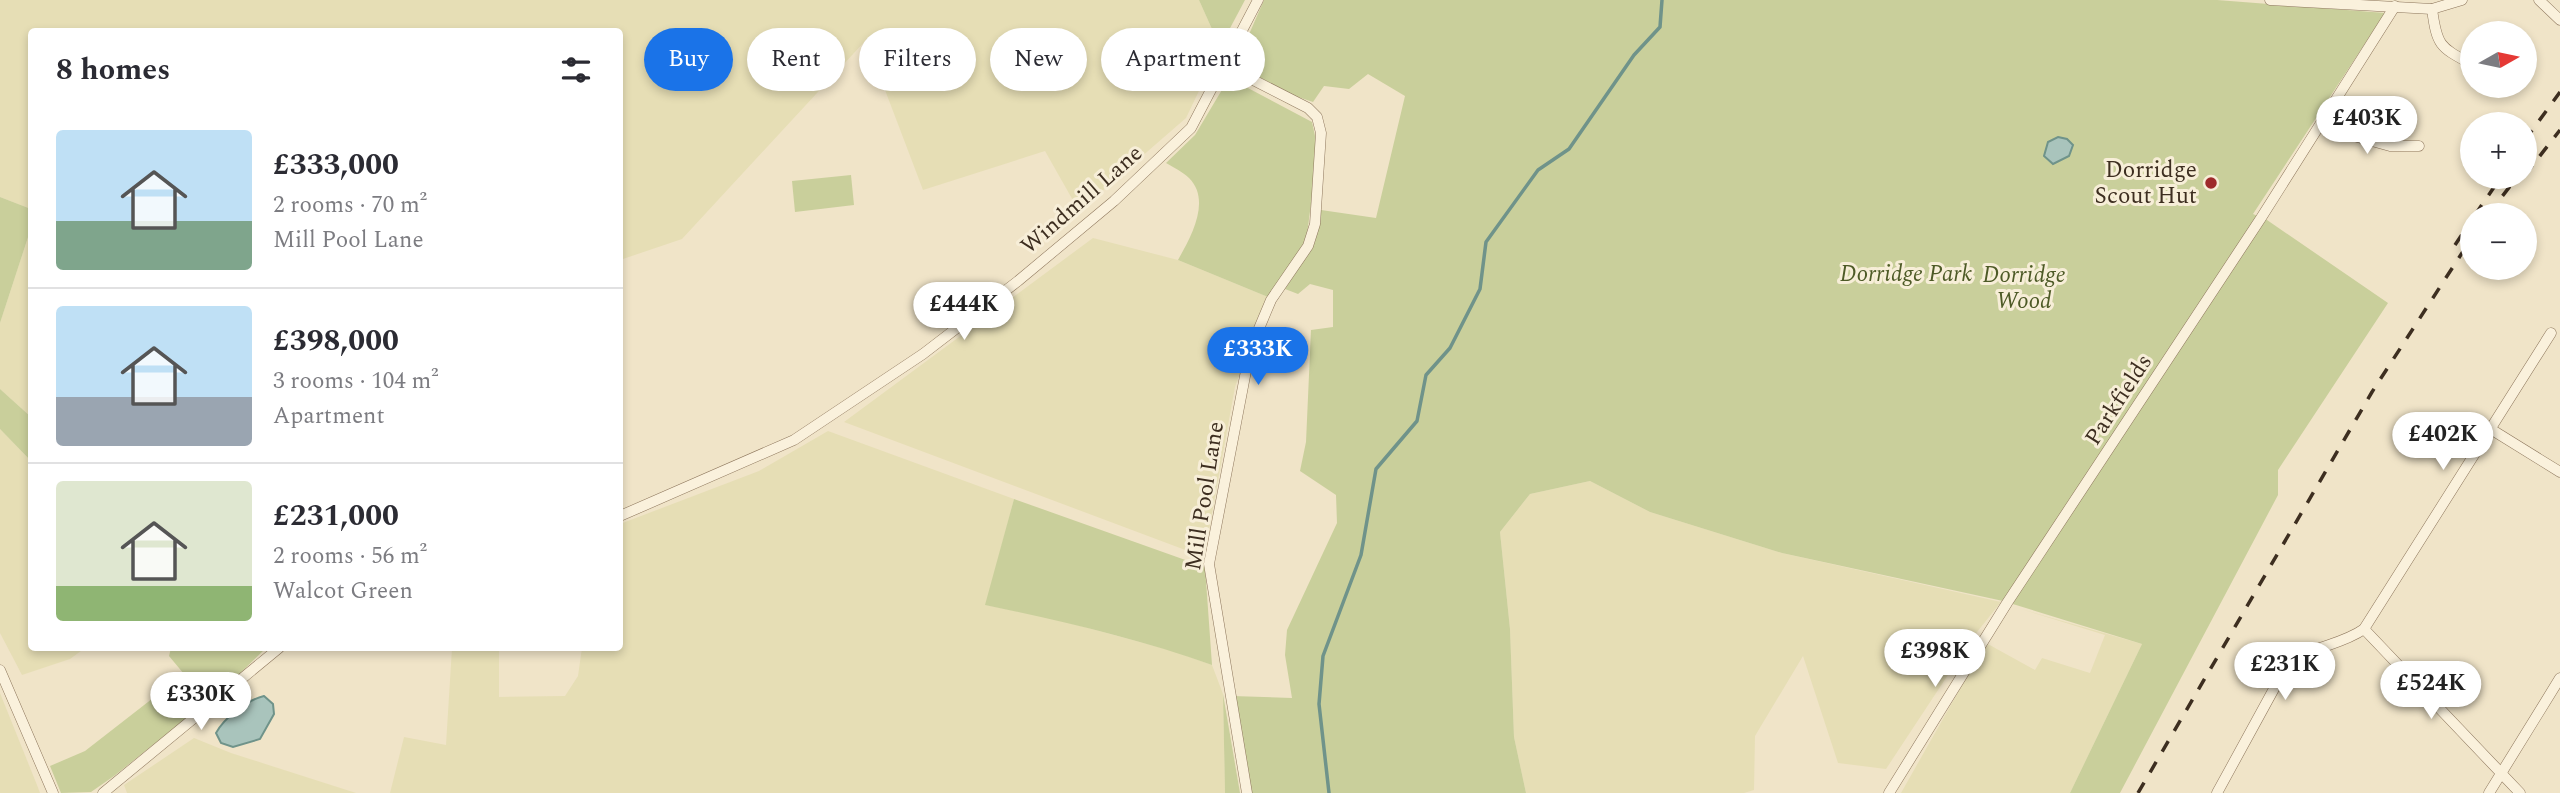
<!DOCTYPE html>
<meta charset="utf-8">
<style>
body{margin:0;font-family:Spectral,serif;background:#f7f7f7;color:#2b2b33;height:100vh;display:flex;flex-direction:column;font-size:26px;white-space:nowrap}
*{box-sizing:border-box;margin:0}
p{font-size:23px;color:#7c7c81}
.icon{flex:none;width:38px;height:38px;fill:none;stroke:currentColor;stroke-width:2;stroke-linecap:round;stroke-linejoin:round}
.map{position:relative;flex:1;overflow:hidden}
.panel{position:absolute;left:28px;top:28px;width:595px;height:623px;display:flex;flex-direction:column;background:#fff;border-radius:7px;box-shadow:0 4px 10px #0003}
.panel>*{flex:none}
.banner{position:absolute;left:644px;top:28px;width:665px;height:63px;display:flex;gap:14px}
.needle{width:46px;rotate:81deg}
.controls{position:absolute;left:2460px;top:21px;display:grid;gap:14px}
.controls a{display:grid;place-items:center;width:77px;height:77px;border-radius:50%;background:#fff;box-shadow:0 4px 10px #0003;font-size:35px}
.price{position:absolute;translate:-50% -60px;padding:0 16px;border-radius:24px;background:#fff;color:#222;font-size:23px;line-height:46px;filter:drop-shadow(0 2px 4px #0008)}
.price::after{content:'';position:absolute;left:50%;top:42px;width:21px;height:16px;margin-left:-10px;background:inherit;clip-path:polygon(0 0,100% 0,50% 100%)}
.price.on{background:#1a73e8;color:#fff}
ul{padding:0;list-style:none}
li{display:flex;align-items:center;gap:21px;height:175px;padding:0 28px}
li+li{border-top:2px solid #e1e1e2}
li span{display:grid;place-items:center;flex:none;width:196px;height:140px;border-radius:7px;color:#555}
li>.icon{margin-inline-start:auto}
span .icon{width:84px;height:84px;fill:#fffc;stroke-width:1}
li b{font-size:30px}
h2{display:flex;justify-content:space-between;align-items:center;height:84px;padding:0 28px;font-size:30px}
.tag{padding:0 24px;border-radius:32px;background:#fff;box-shadow:0 4px 10px #0003;font-size:24px;line-height:63px}
.tag.on{background:#1a73e8;color:#fff}
.map>svg:first-child{display:block}
</style>
<div class="map">
<svg width="2560" height="793" viewBox="0 0 2560 793">
<rect width="100%" height="100%" fill="#f0e4c8"/>
<g fill="#e6deb5">
<path d="M 0,0 L 1199,0 L 1220,47 L 1186,118 L 1079,211 L 1045,151 L 923,190 L 866,40 L 682,239 L 620,260 L 620,32 L 32,32 L 31,209 L 0,197 Z"/>
<path d="M 31,228 L 31,417 L 0,389 L 0,323 Z"/>
<path d="M 1093,238 L 1178,260 L 1268,297 L 1235,387 L 1204,557 L 844,422 Z"/>
<path d="M 0,429 L 31,461 L 32,648 L 85,648 L 70,659 L 22,675 L 0,633 Z"/>
<path d="M 828,431 L 1014,499 L 986,605 L 1051,618 L 1173,651 L 1212,665 L 1223,694 L 1225,793 L 390,793 L 404,737 L 446,745 L 452,648 L 499,648 L 499,697 L 565,696 L 578,676 L 582,648 L 620,648 L 620,524 L 759,471 Z"/>
<path d="M 1590,481 L 1650,512 L 1782,553 L 2001,602 L 1973,637 L 1886,769 L 1838,763 L 1803,656 L 1755,736 L 1754,790 L 1744,793 L 1526,793 L 1514,737 L 1510,629 L 1500,532 L 1530,494 Z"/>
<path d="M 2021,609 L 2142,644 L 2070,793 L 1901,793 L 1986,643 L 2035,670 L 2042,658 L 2090,673 L 2105,635 Z"/>
<path d="M 0,693 L 37,785 L 40,793 L 0,793 Z"/>
<path d="M 194,738 L 231,753 L 356,793 L 127,793 L 124,785 Z"/>
</g>
<g fill="#c9cf9b">
<path d="M 1199,0 L 1245,0 L 1220,47 Z"/>
<path d="M 1264,0 L 2217,0 L 2385,13 L 2253,214 L 2267,220 L 2388,303 L 2278,470 L 2278,495 L 2120,793 L 2070,793 L 2142,644 L 2003,601 L 1782,553 L 1650,512 L 1590,481 L 1530,494 L 1500,532 L 1510,629 L 1514,737 L 1526,793 L 1249,793 L 1232,696 L 1292,698 L 1285,655 L 1287,630 L 1337,523 L 1336,495 L 1300,471 L 1306,442 L 1311,330 L 1333,327 L 1333,290 L 1310,284 L 1298,294 L 1285,289 L 1315,242 L 1321,210 L 1376,218 L 1405,96 L 1368,74 L 1349,89 L 1324,86 L 1313,102 L 1292,95 L 1236,64 Z"/>
<path d="M 1229,78 L 1312,122 L 1318,150 L 1306,242 L 1268,297 L 1178,260 C 1190,238 1212,201 1189,178 C 1183,172 1173,167 1166,163 L 1195,135 Z"/>
<path d="M 851,175 L 854,205 L 795,212 L 792,181 Z"/>
<path d="M 0,197 L 31,209 L 31,228 L 0,323 Z"/>
<path d="M 0,389 L 31,417 L 31,461 L 0,429 Z"/>
<path d="M 1014,499 L 1205,567 L 1212,665 C 1139,639 1062,621 985,605 Z"/>
<path d="M 171,648 L 266,648 L 227,686 L 114,776 L 91,792 L 61,793 L 50,766 L 85,751 L 184,674 L 169,656 Z"/>
<path d="M 1223,694 L 1240,793 L 1225,793 Z"/>
</g>
<g fill="#a9c4bc" stroke="#6f938a" stroke-width="2">
<path d="M 2058,137 L 2067,139 L 2073,145 L 2069,156 L 2053,164 L 2044,156 L 2048,142 Z"/>
<path d="M 264,696 L 273,704 L 274,714 L 260,739 L 233,747 L 221,743 L 216,733 C 225,717 247,700 264,696 Z"/>
</g>
<g fill="none" stroke-linecap="round" stroke-linejoin="round">
<path stroke="#6f938a" stroke-width="3.5" d="M 1329,793 L 1319,704 L 1323,656 L 1361,555 L 1376,469 L 1417,421 L 1426,375 L 1450,348 L 1480,289 L 1486,242 L 1538,170 L 1569,149 L 1634,55 L 1660,27 L 1662,0"/>
<defs>
<g id="minor">
<path d="M 2270,0 L 2432,9 L 2462,0"/>
<path d="M 2539,0 L 2560,20"/>
<path d="M 2432,9 C 2437,47 2440,47 2473,65"/>
<path d="M 1226,66 L 1308,108 L 1317,117 L 1321,133 L 1315,224 L 1308,246 L 1271,300 L 1250,350 L 1209,564 L 1247,793"/>
<path d="M 2321,127 L 2390,146 L 2419,146"/>
<path d="M 2489,428 L 2560,472"/>
<path d="M 620,516 L 794,440 L 923,354 L 1018,281 L 1114,201 L 1191,128 L 1258,0"/>
<path d="M 2364,629 L 2520,793"/>
<path d="M 0,670 L 53,793"/>
<path d="M 103,793 L 279,648"/>
<path d="M 1889,793 L 2007,603 L 2261,218 L 2395,6"/>
<path d="M 2217,793 L 2287,665 C 2310,646 2340,646 2364,629 L 2551,333"/>
<path d="M 2489,793 L 2560,678"/>
</g>
</defs>
<use href="#minor" stroke="#8d765c" stroke-width="11"/>
<use href="#minor" stroke="#faf1dc" stroke-width="10"/>
<g stroke="#3d2e20" stroke-width="3.5" stroke-dasharray="12 12" stroke-linecap="butt">
<path d="M 2525,140 L 2560,92"/>
<path d="M 2525,175 L 2560,130"/>
<path d="M 2475,215 L 2501,177"/>
<path d="M 2488,215 L 2517,177"/>
<path d="M 2455,245 L 2473,218"/>
<path d="M 2138,793 L 2372,392 L 2473,236"/>
</g>
</g>
<circle fill="#9e2a2b" stroke="#f7eed8" stroke-width="2.5" cx="2211" cy="183" r="7"/>
<g text-anchor="middle" dominant-baseline="central" stroke-width="6" stroke-linejoin="round" paint-order="stroke">
<g font-size="23" fill="#3d2e20" stroke="#f7eed8" text-anchor="end">
<text x="2197" y="170">Dorridge<tspan x="2197" dy="26">Scout Hut</tspan></text>
</g>
<g font-size="23" fill="#3d2e20" stroke="#f7eed8">
<text transform="translate(1082 200) rotate(-41)">Windmill Lane</text>
<text transform="translate(2119 400) rotate(-57)">Parkfields</text>
<text transform="translate(1205 496) rotate(-81)">Mill Pool Lane</text>
</g>
<g font-size="23" font-style="italic" fill="#4d5a26" stroke="#f7eed8">
<text x="1906" y="274">Dorridge Park</text>
<text x="2024" y="275">Dorridge<tspan x="2024" dy="26">Wood</tspan></text>
</g>
</g>
</svg>
<div class="controls">
<a><svg class="needle" viewBox="-14 -14 28 28"><path d="M0-13l5 13h-10z" fill="#e53935"/><path d="M0 13l5-13h-10z" fill="#7c7c81"/></svg></a>
<a>+</a>
<a>−</a>
</div>
<b class="price" style="left:2367px;top:156px">£403K</b>
<b class="price" style="left:964px;top:342px">£444K</b>
<b class="price on" style="left:1258px;top:387px">£333K</b>
<b class="price" style="left:2443px;top:472px">£402K</b>
<b class="price" style="left:1935px;top:689px">£398K</b>
<b class="price" style="left:2285px;top:702px">£231K</b>
<b class="price" style="left:2431px;top:721px">£524K</b>
<b class="price" style="left:201px;top:732px">£330K</b>
<div class="banner">
<a class="tag on">Buy</a>
<a class="tag">Rent</a>
<a class="tag">Filters</a>
<a class="tag">New</a>
<a class="tag">Apartment</a>
</div>
<section class="panel">
<h2>8 homes<svg class="icon" aria-label="filters" viewBox="0 0 24 24"><path d="M4 7h16M4 17h16"/><circle cx="9" cy="7" r="2"/><circle cx="15" cy="17" r="2"/></svg></h2>
<ul>
<li><span style="background:linear-gradient(#bfe0f5 65%,#7fa58c 0)"><svg class="icon" aria-label="home" viewBox="0 0 24 24"><path d="M3 11l9-7 9 7M6 9v11h12V9"/></svg></span><div><b>£333,000</b><p>2 rooms · 70 m²</p><p>Mill Pool Lane</p></div></li>
<li><span style="background:linear-gradient(#bfe0f5 65%,#9aa5b1 0)"><svg class="icon" aria-label="home" viewBox="0 0 24 24"><path d="M3 11l9-7 9 7M6 9v11h12V9"/></svg></span><div><b>£398,000</b><p>3 rooms · 104 m²</p><p>Apartment</p></div></li>
<li><span style="background:linear-gradient(#dfe7d0 75%,#8fb573 0)"><svg class="icon" aria-label="home" viewBox="0 0 24 24"><path d="M3 11l9-7 9 7M6 9v11h12V9"/></svg></span><div><b>£231,000</b><p>2 rooms · 56 m²</p><p>Walcot Green</p></div></li>
</ul>
</section>
</div>
